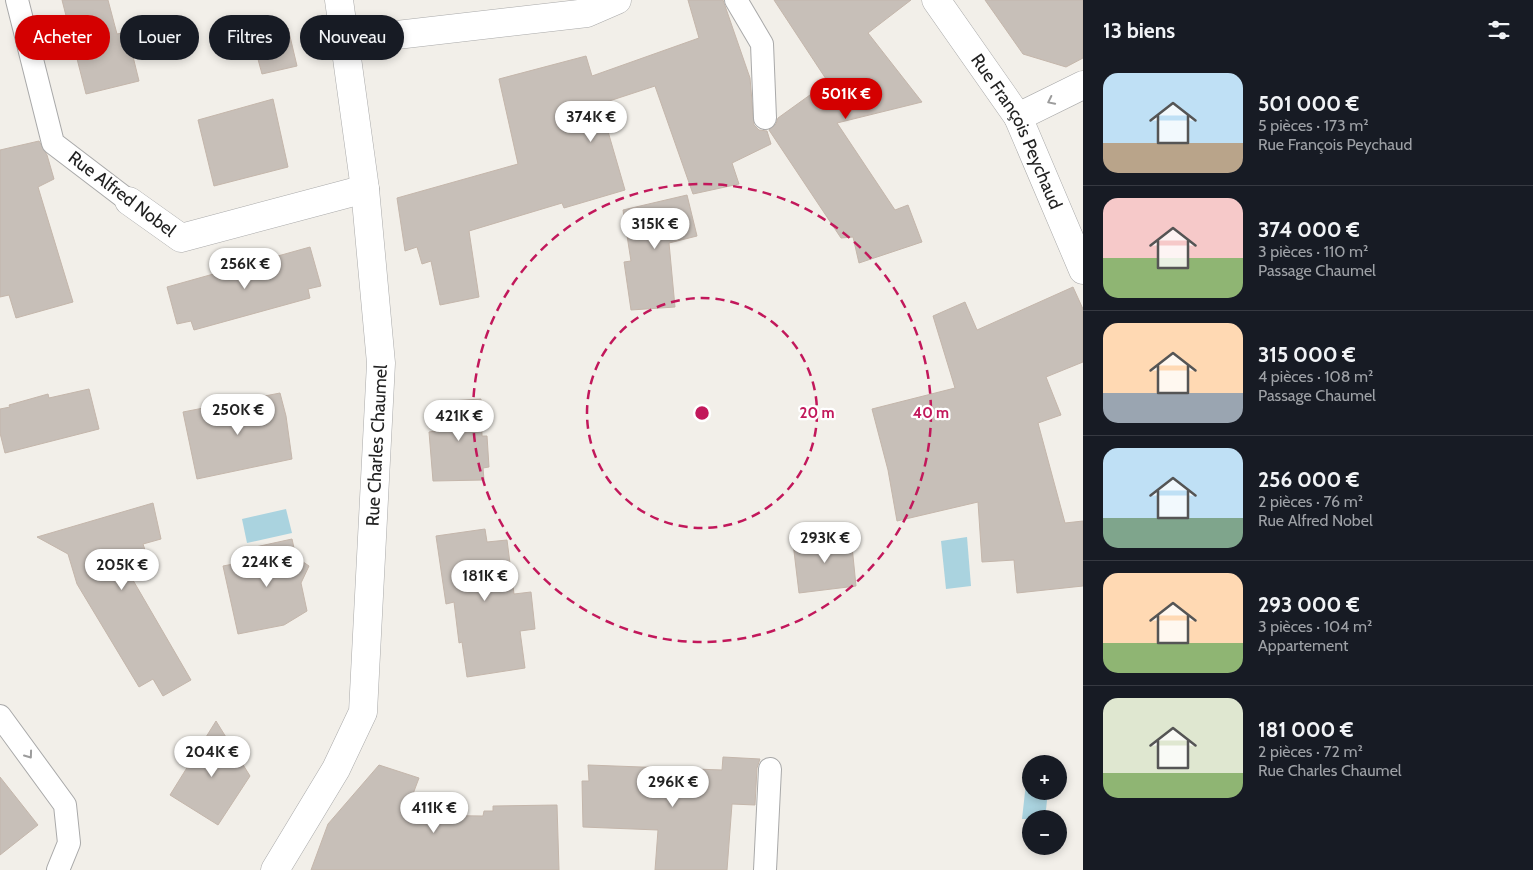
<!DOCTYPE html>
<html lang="fr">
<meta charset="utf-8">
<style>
body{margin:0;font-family:Cabin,sans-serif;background:#20242c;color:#f1f3f6;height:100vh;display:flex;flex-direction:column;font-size:19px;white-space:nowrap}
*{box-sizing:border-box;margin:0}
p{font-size:16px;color:#9ea1a6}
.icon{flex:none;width:28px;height:28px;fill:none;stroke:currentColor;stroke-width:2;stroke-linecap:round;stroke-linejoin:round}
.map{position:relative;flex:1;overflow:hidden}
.drawer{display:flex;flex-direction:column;background:#171b24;width:450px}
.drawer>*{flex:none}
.hud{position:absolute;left:15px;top:15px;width:475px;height:45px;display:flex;gap:10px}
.controls{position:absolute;left:1022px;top:755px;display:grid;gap:10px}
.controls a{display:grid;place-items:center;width:45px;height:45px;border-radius:50%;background:#171b24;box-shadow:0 2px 8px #0003;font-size:25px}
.price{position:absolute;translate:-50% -42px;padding:0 11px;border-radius:18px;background:#fff;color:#222;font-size:16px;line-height:32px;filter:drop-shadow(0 1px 2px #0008)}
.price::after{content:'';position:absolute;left:50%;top:30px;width:15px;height:11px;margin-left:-8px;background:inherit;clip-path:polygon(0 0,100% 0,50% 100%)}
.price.current{background:#d40000;color:#fff}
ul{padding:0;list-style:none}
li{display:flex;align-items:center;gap:15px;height:125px;padding:0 20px}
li+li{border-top:1px solid #363941}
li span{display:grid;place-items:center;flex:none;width:140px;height:100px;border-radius:15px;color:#555}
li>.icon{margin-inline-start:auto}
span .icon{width:60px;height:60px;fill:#fffc;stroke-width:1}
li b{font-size:21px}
h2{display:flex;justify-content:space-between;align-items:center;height:60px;padding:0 20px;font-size:21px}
.tag{padding:0 18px;border-radius:22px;background:#171b24;box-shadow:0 2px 8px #0003;font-size:18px;line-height:45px}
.tag.current{background:#d40000;color:#fff}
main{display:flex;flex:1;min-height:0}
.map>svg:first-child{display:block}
</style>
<main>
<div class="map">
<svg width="1083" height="870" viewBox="0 0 1083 870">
<rect width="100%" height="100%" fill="#f2efe9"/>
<g fill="#aad3df">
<path d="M 286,509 L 292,533 L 247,543 L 242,519 Z"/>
<path d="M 967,537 L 971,586 L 946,589 L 941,541 Z"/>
<path d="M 1027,774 L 1031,774 L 1031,791 L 1048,791 L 1045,819 L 1022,819 Z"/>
</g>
<g fill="#c7bfb8" stroke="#c4b6ab">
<path d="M 62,0 L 108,0 L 117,34 L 127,32 L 139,81 L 86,94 Z"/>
<path d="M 688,0 L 723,0 L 750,78 L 754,125 L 759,130 L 767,131 L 771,144 L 732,163 L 739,184 L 693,194 L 655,86 L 600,104 L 625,190 L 564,208 L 562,203 L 469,231 L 479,297 L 440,305 L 431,261 L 422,264 L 417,247 L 405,251 L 397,198 L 518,164 L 499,79 L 586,56 L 592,76 L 699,38 Z"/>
<path d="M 774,0 L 911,0 L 868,33 L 922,102 L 837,123 L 895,210 L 908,205 L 922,242 L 859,263 L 853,237 L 841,238 L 769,130 L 776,124 L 778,118 L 828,82 Z"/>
<path d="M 985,0 L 1083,0 L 1083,58 L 1066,67 L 1023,54 Z"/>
<path d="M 288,28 L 297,66 L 262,74 L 252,37 Z"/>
<path d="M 273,99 L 288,167 L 214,186 L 198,120 Z"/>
<path d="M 39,141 L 47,155 L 54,179 L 38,187 L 73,302 L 16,318 L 9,295 L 0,297 L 0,150 Z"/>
<path d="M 687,195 L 697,236 L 669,243 L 675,307 L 631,310 L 624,262 L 631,261 L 623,210 Z"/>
<path d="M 310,247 L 321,286 L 308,289 L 310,298 L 194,330 L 191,321 L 177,324 L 167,287 Z"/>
<path d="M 1073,287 L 1083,309 L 1083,362 L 1046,377 L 1061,415 L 1038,423 L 1065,523 L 1083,521 L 1083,586 L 1017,593 L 1014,560 L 982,562 L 978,502 L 897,521 L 888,470 L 872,409 L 955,388 L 933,316 L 965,302 L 977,330 Z"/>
<path d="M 89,389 L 99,429 L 5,453 L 0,433 L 0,409 L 10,407 L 9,405 L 48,394 L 49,398 Z"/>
<path d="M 280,393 L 286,416 L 292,459 L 197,479 L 183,412 Z"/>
<path d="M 481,399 L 482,436 L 487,436 L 489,467 L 483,468 L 484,480 L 433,481 L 429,432 L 436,431 L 435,402 Z"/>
<path d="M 153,503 L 161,539 L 143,544 L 147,556 L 123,563 L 191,680 L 163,696 L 153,679 L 139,687 L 77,584 L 68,554 L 37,537 Z"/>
<path d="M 485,529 L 487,542 L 507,540 L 514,594 L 531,592 L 535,629 L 520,631 L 525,668 L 467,677 L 462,642 L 459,643 L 454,602 L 446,604 L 436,536 Z"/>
<path d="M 851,536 L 856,586 L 799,593 L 793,543 Z"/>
<path d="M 292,539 L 296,557 L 309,566 L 301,583 L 307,611 L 284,625 L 238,634 L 223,566 L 254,560 L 251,548 Z"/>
<path d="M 216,721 L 250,776 L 218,825 L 170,795 Z"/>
<path d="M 723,757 L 760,759 L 757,768 L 755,805 L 732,804 L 727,870 L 655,870 L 658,830 L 583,827 L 582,781 L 589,781 L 588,765 L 722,770 Z"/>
<path d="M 379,765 L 419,778 L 405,815 L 483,816 L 484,811 L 493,811 L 493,806 L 557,805 L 559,870 L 311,870 L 328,824 Z"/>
<path d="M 0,777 L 38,825 L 0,855 Z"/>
</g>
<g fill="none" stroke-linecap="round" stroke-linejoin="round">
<defs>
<g id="service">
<path d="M 17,0 L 53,143 L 129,201"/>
<path d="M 736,0 L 762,44 L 765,118"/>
<path d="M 0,716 L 65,805 L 69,843 L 58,870"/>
<path d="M 765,870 L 770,769"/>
</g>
<g id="minor">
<path id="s1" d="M 936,0 L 1018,117 L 1083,270"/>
<path d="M 345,41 L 587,13 L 617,0"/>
<path d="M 1018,117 L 1083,85"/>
<path d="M 129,201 L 181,238 L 365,189"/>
<path id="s2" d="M 275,870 L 336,769 L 363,712 L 381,363 L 365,189 L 339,0"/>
</g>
</defs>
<use href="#service" stroke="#a9a9a9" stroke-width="24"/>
<use href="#minor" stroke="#a9a9a9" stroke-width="29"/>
<use href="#service" stroke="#fff" stroke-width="22"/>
<use href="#minor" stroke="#fff" stroke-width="28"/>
</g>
<defs><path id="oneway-chevron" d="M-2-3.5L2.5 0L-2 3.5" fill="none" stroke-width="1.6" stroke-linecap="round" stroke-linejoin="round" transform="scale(1.25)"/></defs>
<g stroke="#9c9c9c">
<use href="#oneway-chevron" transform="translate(1051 101) rotate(154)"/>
<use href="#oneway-chevron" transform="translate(29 755) rotate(54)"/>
</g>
<g fill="none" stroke="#c2185b" stroke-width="2.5" stroke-dasharray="9 6">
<circle cx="702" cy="413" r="115"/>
<circle cx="702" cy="413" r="229"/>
</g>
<g text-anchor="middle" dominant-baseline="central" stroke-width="4.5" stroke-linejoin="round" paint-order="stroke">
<g font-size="18" fill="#222" stroke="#fff">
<text stroke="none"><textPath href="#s1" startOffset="155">Rue François Peychaud</textPath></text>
<text transform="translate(122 194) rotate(37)">Rue Alfred Nobel</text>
<text stroke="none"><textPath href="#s2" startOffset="448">Rue Charles Chaumel</textPath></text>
</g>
</g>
<circle cx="702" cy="413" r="8" fill="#c2185b" stroke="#fff" stroke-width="2.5"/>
<g font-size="15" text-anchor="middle" font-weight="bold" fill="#c2185b" stroke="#fff" stroke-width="4.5" stroke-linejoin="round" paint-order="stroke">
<text x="817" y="418">20 m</text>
<text x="931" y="418">40 m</text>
</g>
</svg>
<div class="controls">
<a>+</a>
<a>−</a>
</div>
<b class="price current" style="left:846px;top:120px">501K €</b>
<b class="price" style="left:591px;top:143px">374K €</b>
<b class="price" style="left:655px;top:250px">315K €</b>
<b class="price" style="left:245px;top:290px">256K €</b>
<b class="price" style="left:238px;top:436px">250K €</b>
<b class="price" style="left:459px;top:442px">421K €</b>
<b class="price" style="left:825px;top:564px">293K €</b>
<b class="price" style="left:267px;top:588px">224K €</b>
<b class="price" style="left:122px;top:591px">205K €</b>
<b class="price" style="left:485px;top:602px">181K €</b>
<b class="price" style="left:212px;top:778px">204K €</b>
<b class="price" style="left:673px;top:808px">296K €</b>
<b class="price" style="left:434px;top:834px">411K €</b>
<div class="hud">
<a class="tag current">Acheter</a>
<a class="tag">Louer</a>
<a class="tag">Filtres</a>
<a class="tag">Nouveau</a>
</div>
</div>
<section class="drawer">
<h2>13 biens<svg class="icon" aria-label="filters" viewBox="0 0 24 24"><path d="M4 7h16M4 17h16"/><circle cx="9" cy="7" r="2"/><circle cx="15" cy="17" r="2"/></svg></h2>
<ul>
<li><span style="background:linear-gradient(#bfe0f5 70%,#b9a48a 0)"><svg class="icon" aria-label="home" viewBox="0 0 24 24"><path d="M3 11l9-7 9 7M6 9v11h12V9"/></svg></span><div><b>501 000 €</b><p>5 pièces · 173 m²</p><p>Rue François Peychaud</p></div></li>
<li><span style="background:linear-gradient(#f6c9c9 60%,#8fb573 0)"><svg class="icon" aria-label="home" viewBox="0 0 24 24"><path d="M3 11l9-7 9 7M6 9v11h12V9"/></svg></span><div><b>374 000 €</b><p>3 pièces · 110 m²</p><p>Passage Chaumel</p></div></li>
<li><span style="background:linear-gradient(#ffd9b3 70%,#9aa5b1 0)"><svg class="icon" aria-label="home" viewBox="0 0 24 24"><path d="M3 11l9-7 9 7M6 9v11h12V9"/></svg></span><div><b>315 000 €</b><p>4 pièces · 108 m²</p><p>Passage Chaumel</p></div></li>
<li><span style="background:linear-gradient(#bfe0f5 70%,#7fa58c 0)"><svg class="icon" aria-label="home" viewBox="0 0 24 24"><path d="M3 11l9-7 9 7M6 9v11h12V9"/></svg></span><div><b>256 000 €</b><p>2 pièces · 76 m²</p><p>Rue Alfred Nobel</p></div></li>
<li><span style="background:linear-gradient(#ffd9b3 70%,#8fb573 0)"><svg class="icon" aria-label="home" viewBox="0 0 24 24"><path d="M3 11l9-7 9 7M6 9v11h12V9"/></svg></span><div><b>293 000 €</b><p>3 pièces · 104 m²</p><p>Appartement</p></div></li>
<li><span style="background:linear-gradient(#dfe7d0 75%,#8fb573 0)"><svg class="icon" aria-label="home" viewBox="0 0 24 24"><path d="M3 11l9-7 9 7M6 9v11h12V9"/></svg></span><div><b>181 000 €</b><p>2 pièces · 72 m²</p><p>Rue Charles Chaumel</p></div></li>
</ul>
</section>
</main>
